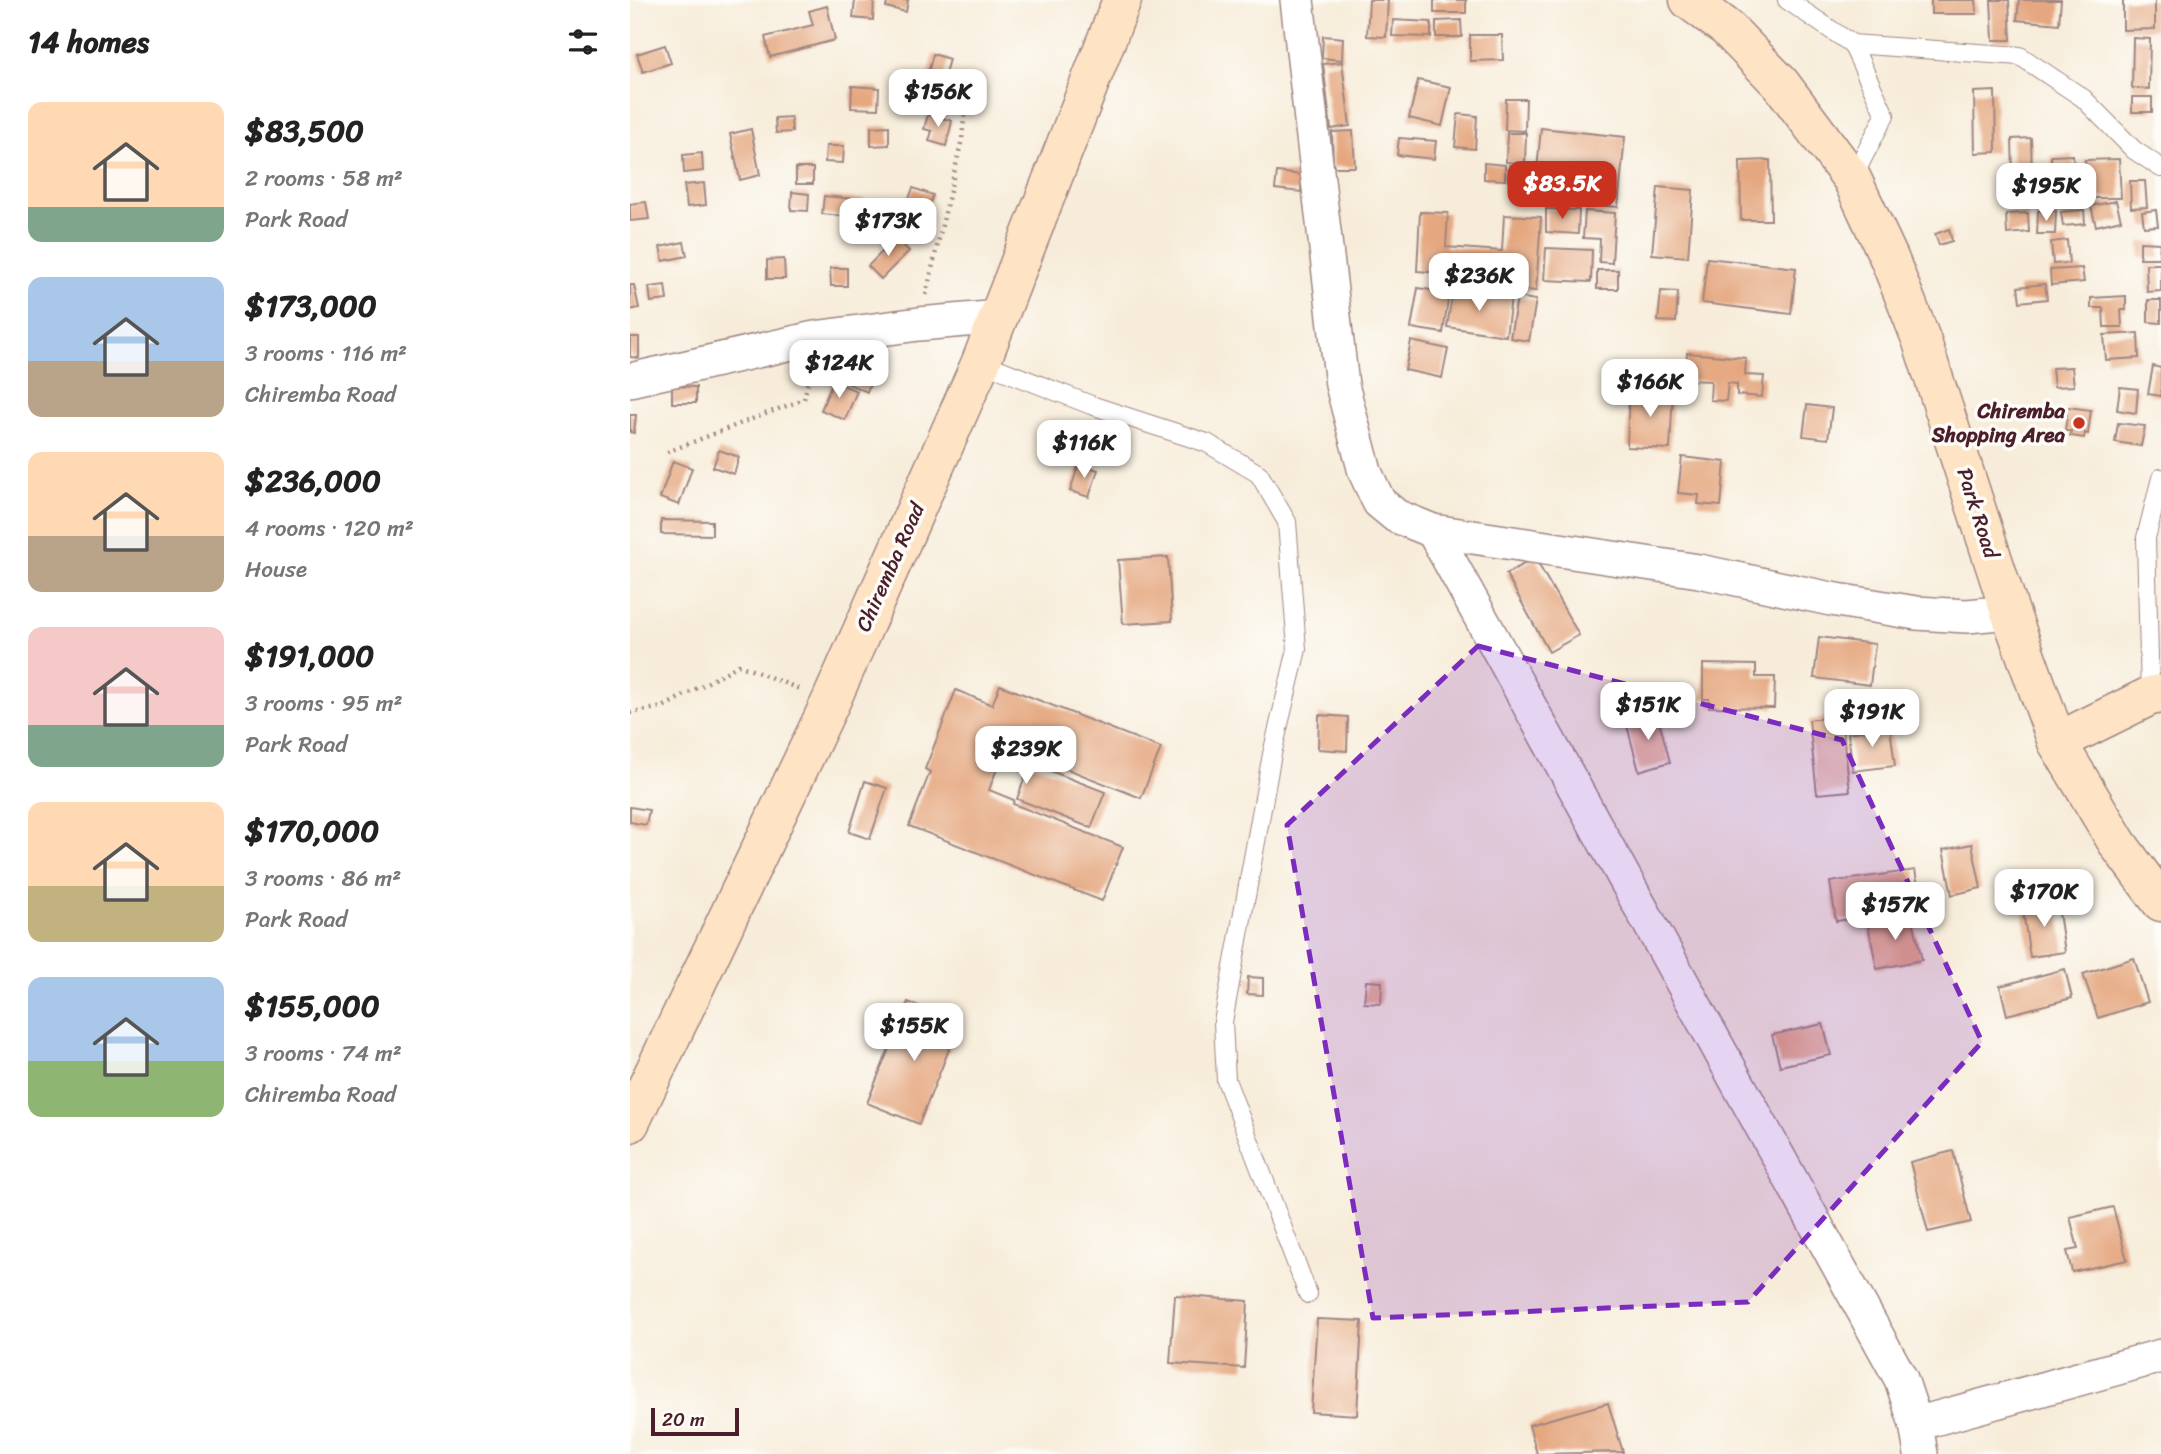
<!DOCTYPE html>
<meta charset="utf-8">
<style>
body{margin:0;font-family:Sriracha,sans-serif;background:#f6f6f6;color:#222;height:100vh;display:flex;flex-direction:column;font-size:26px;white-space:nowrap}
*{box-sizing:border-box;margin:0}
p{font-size:23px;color:#767676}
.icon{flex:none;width:38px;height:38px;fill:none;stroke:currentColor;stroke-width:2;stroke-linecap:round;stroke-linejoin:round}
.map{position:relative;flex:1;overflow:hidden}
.drawer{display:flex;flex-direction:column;background:#fff;width:630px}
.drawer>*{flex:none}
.scale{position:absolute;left:21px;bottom:18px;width:88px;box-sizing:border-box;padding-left:7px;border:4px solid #4a1f2b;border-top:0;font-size:19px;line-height:24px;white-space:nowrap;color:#4a1f2b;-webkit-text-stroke:5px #fdfcf7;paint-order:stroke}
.price{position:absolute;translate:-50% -60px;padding:0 16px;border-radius:14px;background:#fff;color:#222;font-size:23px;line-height:46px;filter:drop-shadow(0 2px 4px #0008)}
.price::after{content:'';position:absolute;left:50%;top:42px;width:21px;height:16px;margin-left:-10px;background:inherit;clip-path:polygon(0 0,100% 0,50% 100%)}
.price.on{background:#c8321e;color:#fff}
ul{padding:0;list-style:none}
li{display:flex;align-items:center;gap:21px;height:175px;padding:0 28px}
li span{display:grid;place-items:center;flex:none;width:196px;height:140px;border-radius:14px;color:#555}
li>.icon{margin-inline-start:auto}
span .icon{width:84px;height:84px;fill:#fffc;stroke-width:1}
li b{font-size:30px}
h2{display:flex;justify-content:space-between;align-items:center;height:84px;padding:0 28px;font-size:30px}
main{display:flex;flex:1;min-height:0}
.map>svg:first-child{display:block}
</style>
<main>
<section class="drawer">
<h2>14 homes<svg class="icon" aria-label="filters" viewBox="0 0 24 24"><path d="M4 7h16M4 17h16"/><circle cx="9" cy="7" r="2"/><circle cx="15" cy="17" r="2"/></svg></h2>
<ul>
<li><span style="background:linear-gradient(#ffd9b3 75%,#7fa58c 0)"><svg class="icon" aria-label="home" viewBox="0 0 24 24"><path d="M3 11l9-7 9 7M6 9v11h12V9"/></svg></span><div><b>$83,500</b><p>2 rooms · 58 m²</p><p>Park Road</p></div></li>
<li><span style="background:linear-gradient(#a9c7e8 60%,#b9a48a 0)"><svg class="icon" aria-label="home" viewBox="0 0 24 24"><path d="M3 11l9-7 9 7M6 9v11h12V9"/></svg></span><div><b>$173,000</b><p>3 rooms · 116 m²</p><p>Chiremba Road</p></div></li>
<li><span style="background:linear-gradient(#ffd9b3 60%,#b9a48a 0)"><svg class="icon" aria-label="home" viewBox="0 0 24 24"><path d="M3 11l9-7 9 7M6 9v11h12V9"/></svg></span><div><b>$236,000</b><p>4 rooms · 120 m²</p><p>House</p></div></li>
<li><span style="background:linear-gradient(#f6c9c9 70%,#7fa58c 0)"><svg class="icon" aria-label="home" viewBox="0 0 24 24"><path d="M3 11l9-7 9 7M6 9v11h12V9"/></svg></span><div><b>$191,000</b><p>3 rooms · 95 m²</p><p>Park Road</p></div></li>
<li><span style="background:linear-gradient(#ffd9b3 60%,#c2b280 0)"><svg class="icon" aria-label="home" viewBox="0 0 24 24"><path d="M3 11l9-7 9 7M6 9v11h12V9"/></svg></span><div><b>$170,000</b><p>3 rooms · 86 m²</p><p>Park Road</p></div></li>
<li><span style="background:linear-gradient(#a9c7e8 60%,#8fb573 0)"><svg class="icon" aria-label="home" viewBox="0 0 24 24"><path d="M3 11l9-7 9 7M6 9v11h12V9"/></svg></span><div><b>$155,000</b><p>3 rooms · 74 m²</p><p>Chiremba Road</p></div></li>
</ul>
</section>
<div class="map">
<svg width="1531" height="1454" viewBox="0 0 1531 1454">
<rect width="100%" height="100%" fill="#fdfcf7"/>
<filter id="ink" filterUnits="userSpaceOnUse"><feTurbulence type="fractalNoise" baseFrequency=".0143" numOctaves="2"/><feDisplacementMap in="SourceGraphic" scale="14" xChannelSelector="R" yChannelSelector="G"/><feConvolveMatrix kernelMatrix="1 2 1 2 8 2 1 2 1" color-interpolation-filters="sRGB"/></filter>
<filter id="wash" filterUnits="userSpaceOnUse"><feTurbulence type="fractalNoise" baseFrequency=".00686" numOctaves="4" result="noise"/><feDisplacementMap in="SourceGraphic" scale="28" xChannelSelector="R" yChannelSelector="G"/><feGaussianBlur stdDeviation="1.57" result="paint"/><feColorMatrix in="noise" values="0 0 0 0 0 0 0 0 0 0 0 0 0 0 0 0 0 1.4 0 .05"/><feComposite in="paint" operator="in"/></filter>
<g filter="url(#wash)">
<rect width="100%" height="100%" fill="#f7ecd9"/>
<g id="blocks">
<g fill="#e5a780">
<path d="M 225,0 L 244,0 L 243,20 L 223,18 Z"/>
<path d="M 258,0 L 278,0 L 276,12 L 256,7 Z"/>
<path d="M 739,0 L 758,0 L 756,37 L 737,36 Z"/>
<rect x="804" y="0" width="32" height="13"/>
<path d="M 1301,0 L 1346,0 L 1347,14 L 1301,14 Z"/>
<path d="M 1361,0 L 1379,0 L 1381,40 L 1363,40 Z"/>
<path d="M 1389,0 L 1431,0 L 1429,24 L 1387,20 Z"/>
<path d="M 1493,0 L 1525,0 L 1525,29 L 1493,30 Z"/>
<path d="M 197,6 L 205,40 L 140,57 L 135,37 L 183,25 L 179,11 Z"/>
<path d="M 763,20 L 801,22 L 801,37 L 762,36 Z"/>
<path d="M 831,20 L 832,37 L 806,37 L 806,21 Z"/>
<path d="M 840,35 L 872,35 L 873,60 L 840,61 Z"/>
<path d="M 693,36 L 713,38 L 712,60 L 692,58 Z"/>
<path d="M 1503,38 L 1520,39 L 1519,89 L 1502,88 Z"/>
<path d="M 35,45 L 41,63 L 13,72 L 7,54 Z"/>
<path d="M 303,54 L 319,59 L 312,85 L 296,81 Z"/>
<path d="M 712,62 L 720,126 L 701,129 L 693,64 Z"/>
<path d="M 788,80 L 821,87 L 812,126 L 779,118 Z"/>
<path d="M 222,86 L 249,88 L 248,109 L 221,108 Z"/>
<path d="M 1365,91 L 1366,152 L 1345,153 L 1344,92 Z"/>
<rect x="1502" y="97" width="20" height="15"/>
<path d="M 876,99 L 896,99 L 895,131 L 875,130 Z"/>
<path d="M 298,114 L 322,121 L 316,146 L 299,141 L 302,131 L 294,129 Z"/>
<path d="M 828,114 L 847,116 L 845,149 L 825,147 Z"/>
<path d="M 161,117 L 162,132 L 146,133 L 145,118 Z"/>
<path d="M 259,126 L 259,145 L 241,146 L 241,127 Z"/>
<path d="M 911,128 L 995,137 L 988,207 L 968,205 L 971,177 L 907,170 Z"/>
<path d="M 121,129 L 130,175 L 110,180 L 100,134 Z"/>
<path d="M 723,131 L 725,167 L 703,167 L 702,132 Z"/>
<path d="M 877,133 L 896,133 L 895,163 L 876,162 Z"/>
<path d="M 769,138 L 806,141 L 804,159 L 767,155 Z"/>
<path d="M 1401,138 L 1402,174 L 1383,174 L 1382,139 Z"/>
<path d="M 196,146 L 214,146 L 213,163 L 195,162 Z"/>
<path d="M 72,153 L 73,171 L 54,173 L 53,155 Z"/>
<path d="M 1443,155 L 1444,172 L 1421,172 L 1421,156 Z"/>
<path d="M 1489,159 L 1491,198 L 1456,198 L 1455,160 Z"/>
<path d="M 1140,160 L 1141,220 L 1111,220 L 1110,161 Z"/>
<path d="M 854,163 L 875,165 L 875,180 L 854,179 Z"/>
<path d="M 879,165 L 901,166 L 900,182 L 878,181 Z"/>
<rect x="166" y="168" width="17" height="16"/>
<path d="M 647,172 L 672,175 L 671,192 L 645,189 Z"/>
<path d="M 1451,174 L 1452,188 L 1431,190 L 1429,175 Z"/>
<path d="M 1500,181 L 1515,181 L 1517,207 L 1501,208 Z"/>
<path d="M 74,183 L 76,205 L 57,207 L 54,185 Z"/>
<path d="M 1028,187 L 1063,190 L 1058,257 L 1022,254 Z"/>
<path d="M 283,188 L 303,195 L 296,214 L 276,206 Z"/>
<path d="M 162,192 L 179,194 L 178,211 L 161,210 Z"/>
<path d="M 1449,192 L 1451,206 L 1429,208 L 1427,194 Z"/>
<path d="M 194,196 L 235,200 L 234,218 L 192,214 Z"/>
<path d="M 1486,201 L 1491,220 L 1466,226 L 1461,206 Z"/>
<path d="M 16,202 L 19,219 L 0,221 L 0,204 Z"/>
<path d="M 916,209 L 949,210 L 948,234 L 916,232 Z"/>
<path d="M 1454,210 L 1455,224 L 1433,226 L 1431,212 Z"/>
<path d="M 1526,210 L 1528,226 L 1514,227 L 1512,212 Z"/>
<path d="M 955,211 L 985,213 L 982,263 L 969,262 L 970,239 L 953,238 Z"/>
<path d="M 1408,211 L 1426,211 L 1425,234 L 1407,234 Z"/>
<path d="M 790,212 L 818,213 L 816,247 L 872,251 L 874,215 L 911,217 L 906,291 L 814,284 L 814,273 L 787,271 Z"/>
<path d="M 1398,213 L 1399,232 L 1377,234 L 1376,214 Z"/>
<path d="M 1319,229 L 1322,241 L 1309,245 L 1305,234 Z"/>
<path d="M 266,238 L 279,251 L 251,279 L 238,266 Z"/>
<path d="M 1437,240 L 1439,263 L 1423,264 L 1421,242 Z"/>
<path d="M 54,242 L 57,256 L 33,261 L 30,247 Z"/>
<path d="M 1510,242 L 1530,243 L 1529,258 L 1510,258 Z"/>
<path d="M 916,248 L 962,250 L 961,282 L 914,280 Z"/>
<path d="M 1077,258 L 1166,268 L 1161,314 L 1072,303 Z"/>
<path d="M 154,259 L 155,279 L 137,279 L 137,260 Z"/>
<path d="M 1516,264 L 1531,264 L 1531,291 L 1517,292 Z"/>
<path d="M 200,268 L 217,268 L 217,286 L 201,286 Z"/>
<path d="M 1452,268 L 1454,282 L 1421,285 L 1420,270 Z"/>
<rect x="967" y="270" width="21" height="19"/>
<path d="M 1415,284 L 1417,299 L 1390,302 L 1388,287 Z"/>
<path d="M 0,285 L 4,285 L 9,308 L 0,310 Z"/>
<path d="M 35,285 L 37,300 L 21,302 L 19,287 Z"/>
<path d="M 788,288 L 819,293 L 813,333 L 781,328 Z"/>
<path d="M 823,289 L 881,298 L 876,336 L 817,327 Z"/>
<path d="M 1031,291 L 1048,292 L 1046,322 L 1028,321 Z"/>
<path d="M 1496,296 L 1496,310 L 1491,310 L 1492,327 L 1474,327 L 1473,308 L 1461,308 L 1461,298 Z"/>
<path d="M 887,297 L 906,300 L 899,341 L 880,338 Z"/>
<path d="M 1518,300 L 1531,300 L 1531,323 L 1518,322 Z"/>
<path d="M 1508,333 L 1509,358 L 1476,360 L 1474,335 Z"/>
<path d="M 0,337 L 9,337 L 9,358 L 0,357 Z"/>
<path d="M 232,339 L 255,349 L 237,392 L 214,382 Z"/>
<path d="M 781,341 L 818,349 L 812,378 L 775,370 Z"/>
<path d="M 1057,353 L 1116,358 L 1115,375 L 1134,376 L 1132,397 L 1107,395 L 1107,384 L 1098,383 L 1096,401 L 1080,400 L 1081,381 L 1055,380 Z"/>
<path d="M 1037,364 L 1038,383 L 1002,384 L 1001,365 Z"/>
<path d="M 1523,366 L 1531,368 L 1531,396 L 1518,394 Z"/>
<path d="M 1442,367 L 1444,386 L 1424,387 L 1422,368 Z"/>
<path d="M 203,381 L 227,391 L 215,420 L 191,410 Z"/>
<path d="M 42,386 L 66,387 L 66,403 L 42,403 Z"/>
<path d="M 1490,387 L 1508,389 L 1506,413 L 1487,410 Z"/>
<path d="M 999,388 L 1043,391 L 1040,449 L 997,447 Z"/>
<path d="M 1177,405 L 1202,408 L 1198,439 L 1173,436 Z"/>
<path d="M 1438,407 L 1461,410 L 1458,434 L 1455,433 L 1454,438 L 1440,436 L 1441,431 L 1435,431 Z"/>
<path d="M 0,415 L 6,415 L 4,433 L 0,432 Z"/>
<path d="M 1488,423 L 1515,426 L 1511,446 L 1485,442 Z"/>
<path d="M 89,450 L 109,457 L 104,474 L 83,467 Z"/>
<path d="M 1052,457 L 1095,462 L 1091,506 L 1068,504 L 1069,495 L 1048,493 Z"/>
<path d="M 43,461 L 62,468 L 49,505 L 30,498 Z"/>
<path d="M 449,464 L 468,470 L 459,497 L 440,491 Z"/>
<path d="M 31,520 L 82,521 L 82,535 L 31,534 Z"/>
<path d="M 538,557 L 542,621 L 493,624 L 488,560 Z"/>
<path d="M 905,558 L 949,635 L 919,652 L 876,574 Z"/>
<path d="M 1189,637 L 1245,644 L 1240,685 L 1184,678 Z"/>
<path d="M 1073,664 L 1126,665 L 1126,677 L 1145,677 L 1144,708 L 1079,707 L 1079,699 L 1073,699 Z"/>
<path d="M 370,685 L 531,748 L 511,798 L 376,745 L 359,790 L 384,800 L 383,804 L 493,847 L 472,901 L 279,826 L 300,772 L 295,769 L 326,690 L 362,705 Z"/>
<path d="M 1027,713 L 1040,762 L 1009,771 L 996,722 Z"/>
<path d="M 689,715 L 718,717 L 717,751 L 688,749 Z"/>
<path d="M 1211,716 L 1220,791 L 1187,794 L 1179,720 Z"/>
<path d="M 1260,727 L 1265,766 L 1223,771 L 1218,733 Z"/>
<path d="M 400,763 L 475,792 L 461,828 L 387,799 Z"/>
<path d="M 235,781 L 257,788 L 240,839 L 219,832 Z"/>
<path d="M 0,807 L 19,810 L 16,825 L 0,822 Z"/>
<path d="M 1342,844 L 1351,888 L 1322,895 L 1313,850 Z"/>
<path d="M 1285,870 L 1292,909 L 1206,921 L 1200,882 Z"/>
<path d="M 1427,900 L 1435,952 L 1400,957 L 1392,905 Z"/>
<path d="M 1282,915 L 1292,960 L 1247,969 L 1238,925 Z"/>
<path d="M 1504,958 L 1518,1002 L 1468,1018 L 1453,974 Z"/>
<path d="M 1435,969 L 1442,998 L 1377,1015 L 1370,986 Z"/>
<path d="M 618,977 L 633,978 L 633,995 L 617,994 Z"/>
<path d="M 736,981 L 752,982 L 751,1004 L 734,1003 Z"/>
<path d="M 278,1002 L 330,1022 L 289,1124 L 237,1103 Z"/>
<path d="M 1193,1024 L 1201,1055 L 1150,1066 L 1142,1035 Z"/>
<path d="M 1323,1151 L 1341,1222 L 1298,1232 L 1280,1162 Z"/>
<path d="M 1483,1207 L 1497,1260 L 1442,1272 L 1437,1251 L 1448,1249 L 1440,1217 Z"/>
<path d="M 545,1295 L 618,1301 L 614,1368 L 540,1363 Z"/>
<path d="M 687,1319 L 732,1321 L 727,1415 L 681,1412 Z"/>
<path d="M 978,1403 L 993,1452 L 907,1454 L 899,1425 Z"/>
</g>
</g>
</g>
<g filter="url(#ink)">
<use href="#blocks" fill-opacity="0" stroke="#a08682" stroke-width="2"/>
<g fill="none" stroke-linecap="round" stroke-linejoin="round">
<defs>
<g id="lane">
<path d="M 1157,0 L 1222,44"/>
<path d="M 1222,179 L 1255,115 L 1222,44 L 1390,56 L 1453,98 L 1504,150 L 1531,168"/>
<path d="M 351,362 L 461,405 L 577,443 L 629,474 L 657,522 L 667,649 L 642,754 L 593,1022 L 596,1080 L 678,1294"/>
<path d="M 1520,696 L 1516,538 L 1531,478"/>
</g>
<g id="street">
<path d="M 667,0 L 712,385 L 735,472 L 749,502 L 766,516 L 803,531 L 1069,571 L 1201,599 L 1286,613 L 1337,616 L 1380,612"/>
<path d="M 0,380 L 184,338 L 289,324 L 370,317"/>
<path d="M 803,531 L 1271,1379 L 1286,1424"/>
<path d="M 1291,1454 L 1286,1424 L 1531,1356"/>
</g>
<g id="secondary">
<path d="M 1059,0 L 1097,28 L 1151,84 L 1222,179 L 1259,258 L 1291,339 L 1380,612 L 1427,742 L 1488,844 L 1531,902"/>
<path d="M 1427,742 L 1520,696 L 1531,694"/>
<path d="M 0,1123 L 201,701 L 351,362 L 492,0"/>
</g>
</defs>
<use href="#lane" stroke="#a08682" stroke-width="20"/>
<use href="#street" stroke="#a08682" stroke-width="36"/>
<use href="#secondary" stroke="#a08682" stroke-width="41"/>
<g stroke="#a08682" stroke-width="4.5" stroke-dasharray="2 5" stroke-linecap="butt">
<path d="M 296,295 L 332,139 L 335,108"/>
<path d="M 37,452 L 174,399 L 181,370"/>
<path d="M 0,713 L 33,707 L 109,665 L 172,690"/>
</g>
<use href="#lane" stroke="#fff" stroke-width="18"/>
<use href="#street" stroke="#fff" stroke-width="33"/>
<use href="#secondary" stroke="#fee4c5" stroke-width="38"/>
</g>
</g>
<path fill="#7b2cbf" fill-opacity="0.2" stroke="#7b2cbf" stroke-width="5" stroke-dasharray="14 9" stroke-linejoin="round" d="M 848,646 L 1212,740 L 1352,1042 L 1118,1302 L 743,1318 L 657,825 Z"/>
<circle fill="#c8321e" stroke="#fdfcf7" stroke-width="2.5" cx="1449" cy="423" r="7"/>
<g text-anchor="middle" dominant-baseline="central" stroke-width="7" stroke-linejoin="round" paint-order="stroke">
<g font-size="21" font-weight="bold" fill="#4a1f2b" stroke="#fdfcf7" text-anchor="end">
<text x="1435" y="411">Chiremba<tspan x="1435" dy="24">Shopping Area</tspan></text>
</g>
<g font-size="21" fill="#4a1f2b" stroke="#fdfcf7">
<text transform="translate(1348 513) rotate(72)">Park Road</text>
<text transform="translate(260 567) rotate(-66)">Chiremba Road</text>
</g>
</g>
</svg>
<div class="scale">20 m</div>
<b class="price" style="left:308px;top:129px">$156K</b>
<b class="price on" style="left:932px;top:221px">$83.5K</b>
<b class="price" style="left:1416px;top:223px">$195K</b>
<b class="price" style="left:258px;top:258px">$173K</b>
<b class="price" style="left:849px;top:313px">$236K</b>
<b class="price" style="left:209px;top:400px">$124K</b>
<b class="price" style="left:1020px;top:419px">$166K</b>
<b class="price" style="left:454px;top:480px">$116K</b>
<b class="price" style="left:1018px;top:742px">$151K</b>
<b class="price" style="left:1242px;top:749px">$191K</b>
<b class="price" style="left:396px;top:786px">$239K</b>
<b class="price" style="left:1414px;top:929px">$170K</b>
<b class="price" style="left:1265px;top:942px">$157K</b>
<b class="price" style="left:284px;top:1063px">$155K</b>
</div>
</main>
